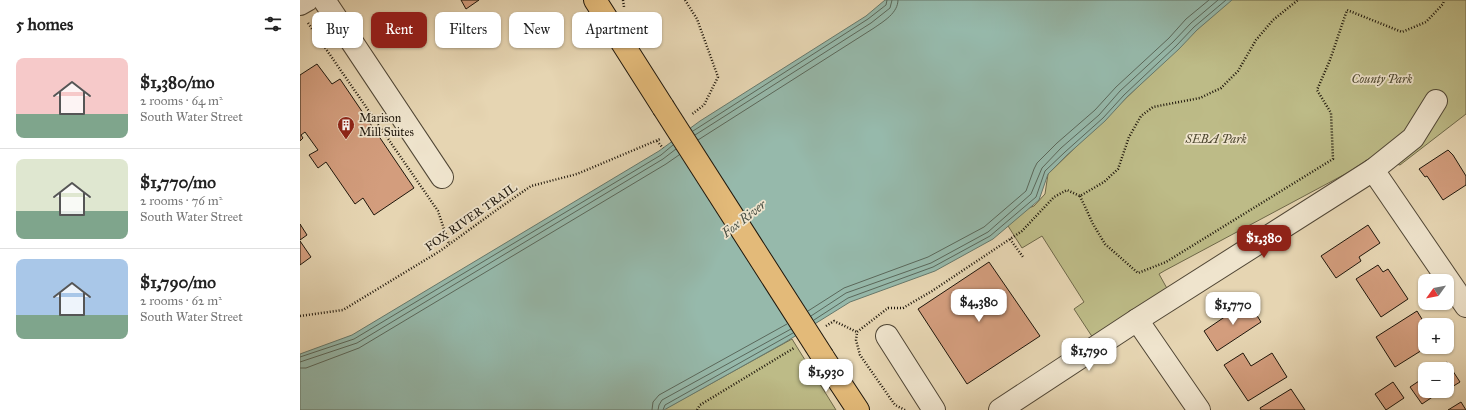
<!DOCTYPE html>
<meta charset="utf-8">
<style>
body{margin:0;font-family:"IM FELL Great Primer",serif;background:#f6f6f6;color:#222;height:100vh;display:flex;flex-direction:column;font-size:15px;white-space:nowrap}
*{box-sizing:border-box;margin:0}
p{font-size:13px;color:#767676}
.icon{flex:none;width:22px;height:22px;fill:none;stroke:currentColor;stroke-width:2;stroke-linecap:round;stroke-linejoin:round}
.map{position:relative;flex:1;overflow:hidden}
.side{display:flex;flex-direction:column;background:#fff;width:300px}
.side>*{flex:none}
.banner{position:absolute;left:12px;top:12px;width:380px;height:36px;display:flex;gap:8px}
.needle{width:26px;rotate:237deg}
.fabs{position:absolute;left:1118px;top:274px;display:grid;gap:8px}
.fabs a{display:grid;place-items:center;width:36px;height:36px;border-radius:8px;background:#fff;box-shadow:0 1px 3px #0004;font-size:20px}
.price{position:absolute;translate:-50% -34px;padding:0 9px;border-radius:8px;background:#fff;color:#222;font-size:13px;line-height:26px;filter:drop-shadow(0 1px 2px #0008)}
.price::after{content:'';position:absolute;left:50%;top:24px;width:12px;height:9px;margin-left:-6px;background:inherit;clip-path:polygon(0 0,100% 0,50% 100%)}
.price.on{background:#8f2418;color:#fff}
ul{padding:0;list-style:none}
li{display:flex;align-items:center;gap:12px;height:100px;padding:0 16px}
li+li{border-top:1px solid #e0e0e0}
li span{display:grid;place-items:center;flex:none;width:112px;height:80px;border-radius:8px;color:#555}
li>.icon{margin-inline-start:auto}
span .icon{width:48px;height:48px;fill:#fffc;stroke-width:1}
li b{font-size:17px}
h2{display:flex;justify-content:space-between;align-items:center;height:48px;padding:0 16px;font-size:17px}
.chip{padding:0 14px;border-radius:8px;background:#fff;box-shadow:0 1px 3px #0004;font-size:14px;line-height:36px}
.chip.on{background:#8f2418;color:#fff}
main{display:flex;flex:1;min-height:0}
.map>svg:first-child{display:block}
</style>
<main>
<section class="side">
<h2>5 homes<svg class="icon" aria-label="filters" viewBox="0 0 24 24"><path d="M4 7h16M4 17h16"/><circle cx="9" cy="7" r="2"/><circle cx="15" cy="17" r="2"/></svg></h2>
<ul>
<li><span style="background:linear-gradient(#f6c9c9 70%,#7fa58c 0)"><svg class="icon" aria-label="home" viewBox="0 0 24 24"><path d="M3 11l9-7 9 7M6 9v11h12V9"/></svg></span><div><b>$1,380/mo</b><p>2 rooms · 64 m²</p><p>South Water Street</p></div></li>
<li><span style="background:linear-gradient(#dfe7d0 65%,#7fa58c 0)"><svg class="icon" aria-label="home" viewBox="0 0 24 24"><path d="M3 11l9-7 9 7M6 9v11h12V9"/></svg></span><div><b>$1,770/mo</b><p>2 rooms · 76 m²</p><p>South Water Street</p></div></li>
<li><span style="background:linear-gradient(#a9c7e8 70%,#7fa58c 0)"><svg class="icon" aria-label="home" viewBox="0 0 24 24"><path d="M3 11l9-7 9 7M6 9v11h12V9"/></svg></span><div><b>$1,790/mo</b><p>2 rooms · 62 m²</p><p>South Water Street</p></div></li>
</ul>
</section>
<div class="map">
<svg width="1166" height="410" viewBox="0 0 1166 410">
<rect width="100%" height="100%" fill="#e6d5b2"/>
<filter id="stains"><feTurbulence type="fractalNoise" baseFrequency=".005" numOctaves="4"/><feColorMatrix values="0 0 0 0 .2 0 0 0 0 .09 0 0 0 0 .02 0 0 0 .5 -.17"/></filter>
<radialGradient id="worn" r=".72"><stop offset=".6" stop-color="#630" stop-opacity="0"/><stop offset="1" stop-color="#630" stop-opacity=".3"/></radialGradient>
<g fill="#bdbb87" stroke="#6e6849">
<path d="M 930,0 L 1166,0 L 1166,114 L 1100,165 L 1070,158 L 1049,172 L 864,271 L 859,274 L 869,292 L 793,338 L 774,309 L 784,302 L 742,236 L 722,248 L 703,218 L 734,206 L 745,194 L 748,174 L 891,35 Z"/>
<path d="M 492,339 L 536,410 L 363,410 Z"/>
</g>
<path fill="#96b9ab" stroke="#66786b" d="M 585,0 L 932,0 L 897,30 L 879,49 L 827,97 L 805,121 L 767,155 L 748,174 L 739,200 L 693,239 L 635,271 L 550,302 L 484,343 L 364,410 L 0,410 L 0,354 L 52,335 L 359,151 L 400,121 L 566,16 Z"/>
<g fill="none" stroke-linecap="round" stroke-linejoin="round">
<g stroke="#5a685b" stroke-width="1">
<path d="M 393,131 L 568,19 L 586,5 L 587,0"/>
<path d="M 395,135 L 571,23 L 590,8 L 592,0"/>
<path d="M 398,140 L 574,28 C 584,21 598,13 598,0"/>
<path d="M 508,311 L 544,288 L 628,257 L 684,227 L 726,191 L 734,169 L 737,163 L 757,143 L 795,110 L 816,87 L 869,38 L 886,19 L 909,0"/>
<path d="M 511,316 L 546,293 L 631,263 L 688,232 L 731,194 L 742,168 L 761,148 L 799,115 L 820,91 L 873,42 L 891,23 L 918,0"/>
<path d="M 514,320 L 548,298 L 633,267 L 690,236 L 736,197 L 745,171 L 765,152 L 803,118 L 824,95 L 876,46 L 894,27 L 926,0"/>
<path d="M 0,357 L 54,339 L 361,155 L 373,145"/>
<path d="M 0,362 L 57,343 L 363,159 L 376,149"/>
<path d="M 0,368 L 6,368 L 59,348 L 366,164 L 379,155"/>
<path d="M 352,410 L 353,402 L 359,395 L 487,324"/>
<path d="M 358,410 L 359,405 L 362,400 L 491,329"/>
<path d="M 363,410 L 365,405 L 493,333"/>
</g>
</g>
<g fill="#d39d7d" stroke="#1e160b">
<path d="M 161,0 L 179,0 L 166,9 Z"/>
<path d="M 17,64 L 32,84 L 40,79 L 114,188 L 74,215 L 63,198 L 55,204 L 26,162 L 18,168 L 9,155 L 18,150 L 5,132 L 1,135 L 3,138 L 0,141 L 0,75 Z"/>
<path d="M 1148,150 L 1153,155 L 1166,176 L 1166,185 L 1143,200 L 1127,176 L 1125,177 L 1119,169 Z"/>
<path d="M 0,224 L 7,235 L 0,240 Z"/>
<path d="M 1068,225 L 1080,243 L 1059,257 L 1061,261 L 1036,278 L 1021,256 Z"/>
<path d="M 0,241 L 11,257 L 0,265 Z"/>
<path d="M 689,262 L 740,336 L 667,384 L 618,309 Z"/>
<path d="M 1078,265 L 1083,272 L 1088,269 L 1108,299 L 1081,317 L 1056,279 Z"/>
<path d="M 948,301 L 961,322 L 917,351 L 904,331 Z"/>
<path d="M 1117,311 L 1125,324 L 1130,321 L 1132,325 L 1125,325 L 1125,347 L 1127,347 L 1095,367 L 1076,337 Z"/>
<path d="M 943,353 L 951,366 L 972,353 L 987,377 L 948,401 L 924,365 Z"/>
<path d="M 1147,362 L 1160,382 L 1147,390 L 1147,369 L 1137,369 Z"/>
<path d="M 1125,377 L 1125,391 L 1146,391 L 1138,396 L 1137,394 L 1122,404 L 1110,387 Z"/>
<path d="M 1093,382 L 1104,398 L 1086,410 L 1075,394 Z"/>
<path d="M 991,389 L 1005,410 L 961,410 L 960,408 Z"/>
<path d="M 1161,402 L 1166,410 L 1148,410 Z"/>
</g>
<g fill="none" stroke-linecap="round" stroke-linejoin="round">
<defs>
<g id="minor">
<path d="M 24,0 L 142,177"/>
<path d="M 0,4 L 7,0"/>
<path d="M 1073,170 L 1166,306"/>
<path d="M 837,320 L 899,410"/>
<path d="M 587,336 L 634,410"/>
<path d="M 700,410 L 837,320 L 1073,170 L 1113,138 L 1136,101"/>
</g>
<g id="major">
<path d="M 295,0 L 363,107"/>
<path d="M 523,357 L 558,410"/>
</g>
</defs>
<use href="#minor" stroke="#504635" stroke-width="24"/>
<use href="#major" stroke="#1e160b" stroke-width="24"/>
<g stroke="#1e160b" stroke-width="2.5" stroke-dasharray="1 2" stroke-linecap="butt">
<path d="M 323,0 L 324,7"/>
<path d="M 385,0 L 397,19 L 418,77 L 404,105 L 391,115"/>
<path d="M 8,23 L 138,211 L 149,244"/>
<path d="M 357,141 L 363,148"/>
<path d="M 780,196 L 793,224 L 805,244 L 838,273 L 866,262 L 1033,159 L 1031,113 L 1017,90 L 1030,60 L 1047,10 L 1102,32 L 1126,22 L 1143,4 L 1144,0"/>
<path d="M 710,239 L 723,257"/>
<path d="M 0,316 L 43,310 L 140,251 L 198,209 L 231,186 L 277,174 L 360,139"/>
<path d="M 526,326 L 534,321 L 557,332"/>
<path d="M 397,410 L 400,405 L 494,348"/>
<path d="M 605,410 L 595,405 L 560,355 L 556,340 L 557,332 L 588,308 L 603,308 L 632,291 L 722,231 L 754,197 L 767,190 L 780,196 L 804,182 L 818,169 L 829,137 L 841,116 L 853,107 L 900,98 L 921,88 L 938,71 L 956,40 L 973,20 L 998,0"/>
</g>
<use href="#minor" stroke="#efe4cd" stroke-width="22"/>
<use href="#major" stroke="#e3ba79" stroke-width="22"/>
<defs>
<path id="major-bridge" d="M 363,107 L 523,357"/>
</defs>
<use href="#major-bridge" stroke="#1e160b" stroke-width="24" stroke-linecap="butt"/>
<use href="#major-bridge" stroke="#e3ba79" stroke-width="22"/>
</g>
<defs>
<symbol id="building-pin" viewBox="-11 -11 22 30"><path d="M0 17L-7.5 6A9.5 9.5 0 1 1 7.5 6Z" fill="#8f2418" stroke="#efe4cd"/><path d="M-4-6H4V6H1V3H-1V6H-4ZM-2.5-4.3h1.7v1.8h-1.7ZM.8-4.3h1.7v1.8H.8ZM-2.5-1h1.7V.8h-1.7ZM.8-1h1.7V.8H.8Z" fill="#fff"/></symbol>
</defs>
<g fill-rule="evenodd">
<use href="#building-pin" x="36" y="115" width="20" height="27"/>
</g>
<g text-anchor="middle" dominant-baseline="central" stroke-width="3.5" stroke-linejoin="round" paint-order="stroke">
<g font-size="12" font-style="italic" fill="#4e4830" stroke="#efe4cd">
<text x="1082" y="79">County Park</text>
<text x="916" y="139">SEBA Park</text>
</g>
<g font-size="12" fill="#1e160b" stroke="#efe4cd" text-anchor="start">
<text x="59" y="118">Marison<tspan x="59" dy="14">Mill Suites</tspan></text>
</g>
<g font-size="12" fill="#1e160b" stroke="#efe4cd">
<text transform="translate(171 217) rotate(-35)">FOX RIVER TRAIL</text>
</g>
<g font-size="13" font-style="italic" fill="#484f43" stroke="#efe4cd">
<text transform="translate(444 219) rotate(-38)">Fox River</text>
</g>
</g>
<rect width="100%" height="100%" filter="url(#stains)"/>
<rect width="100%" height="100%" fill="url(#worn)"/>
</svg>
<div class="fabs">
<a><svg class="needle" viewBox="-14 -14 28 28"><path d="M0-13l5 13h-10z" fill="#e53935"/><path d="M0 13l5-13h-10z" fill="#767676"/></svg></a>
<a>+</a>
<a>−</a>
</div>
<b class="price on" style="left:964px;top:259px">$1,380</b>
<b class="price" style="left:679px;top:323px">$4,380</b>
<b class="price" style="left:933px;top:326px">$1,770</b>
<b class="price" style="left:789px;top:372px">$1,790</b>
<b class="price" style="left:526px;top:393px">$1,930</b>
<div class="banner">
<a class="chip">Buy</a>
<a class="chip on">Rent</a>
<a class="chip">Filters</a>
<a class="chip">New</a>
<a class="chip">Apartment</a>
</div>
</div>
</main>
